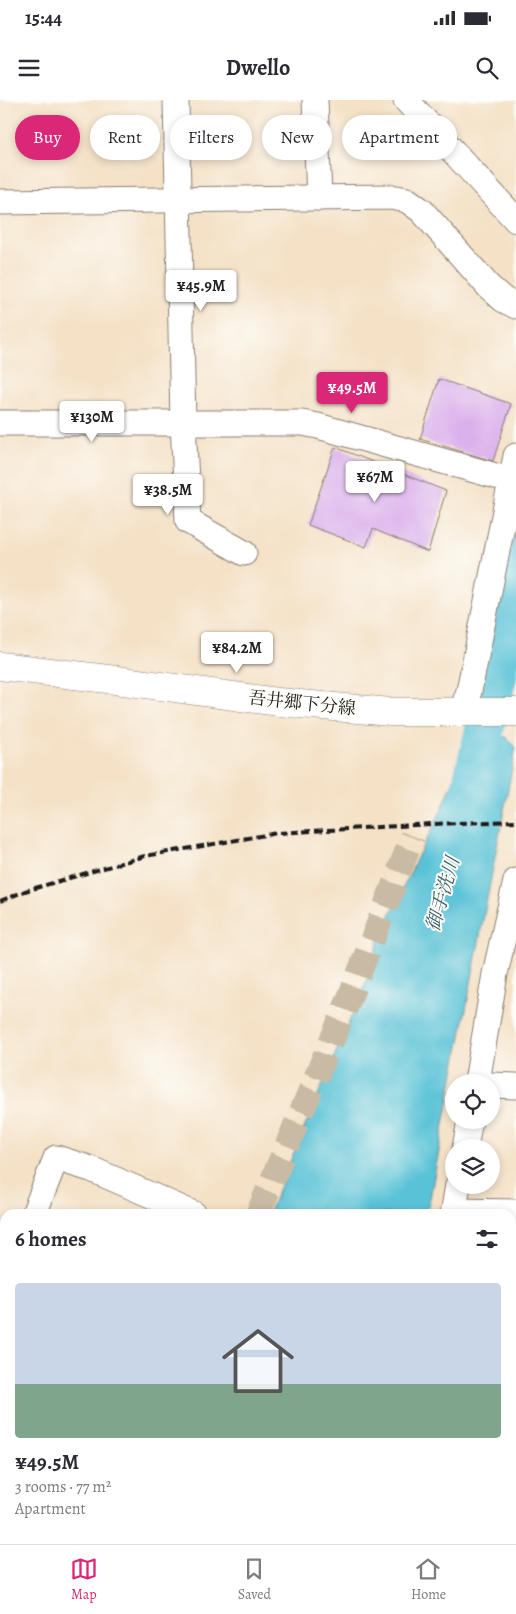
<!DOCTYPE html>
<meta charset="utf-8">
<style>
body{margin:0;font-family:Alegreya,"Noto Serif JP",serif;background:#f2f2f3;color:#2b2b33;height:100vh;display:flex;flex-direction:column;font-size:19px;white-space:nowrap}
*{box-sizing:border-box;margin:0}
p{font-size:16px;color:#7c7c81}
.icon{flex:none;width:28px;height:28px;fill:none;stroke:currentColor;stroke-width:2;stroke-linecap:round;stroke-linejoin:round}
.map{position:relative;flex:1;overflow:hidden}
.panel{position:absolute;left:0px;top:1109px;width:516px;height:336px;display:flex;flex-direction:column;background:#fff;border-radius:15px 15px 0 0;box-shadow:0 2px 8px #0003}
.panel>*{flex:none}
.guide{position:absolute;left:15px;top:15px;width:486px;height:45px;display:flex;gap:10px}
.tools{position:absolute;left:445px;top:974px;display:grid;gap:10px}
.tools a{display:grid;place-items:center;width:55px;height:55px;border-radius:50%;background:#fff;box-shadow:0 2px 8px #0003;font-size:25px}
.price{position:absolute;translate:-50% -42px;padding:0 11px;border-radius:5px;background:#fff;color:#222;font-size:16px;line-height:32px;filter:drop-shadow(0 1px 2px #0008)}
.price::after{content:'';position:absolute;left:50%;top:30px;width:15px;height:11px;margin-left:-8px;background:inherit;clip-path:polygon(0 0,100% 0,50% 100%)}
.price.selected{background:#db2777;color:#fff}
ul{padding:0;list-style:none}
li{display:grid;align-content:center;gap:10px;height:265px;padding:0 15px}
li span{display:grid;place-items:center;height:155px;border-radius:5px;color:#555}
li>.icon{margin-inline-start:auto}
span .icon{width:90px;height:90px;fill:#fffc;stroke-width:1}
li b{font-size:21px}
h2{display:flex;justify-content:space-between;align-items:center;height:60px;padding:0 15px;font-size:21px}
.chip{padding:0 18px;border-radius:22px;background:#fff;box-shadow:0 2px 8px #0003;font-size:18px;line-height:45px}
.chip.selected{background:#db2777;color:#fff}
.status{display:flex;justify-content:space-between;align-items:center;height:35px;padding:0 25px;background:#fff;direction:ltr}
.status svg{height:14px;fill:currentColor}
header{display:flex;justify-content:space-between;align-items:center;height:65px;padding:0 15px;background:#fff;font-size:22px;font-weight:600}
.menu{display:flex;justify-content:space-around;align-items:center;height:70px;border-top:1px solid #e1e1e2;background:#fff;font-size:14px;color:#7c7c81}
.menu a{display:grid;justify-items:center;gap:2px}
.menu .selected{color:#db2777}
.map>svg:first-child{display:block}
</style>
<div class="status"><b>15:44</b><svg viewBox="0 0 49 12"><path d="M0 12V9h3v3zM5 12V6h3v6zM10 12V3h3v9zM15 12V0h3v12zM26 1h20v11H26zM47 4h2v5h-2z"/></svg></div>
<header><svg class="icon" aria-label="menu" viewBox="0 0 24 24"><path d="M4 6h16M4 12h16M4 18h16"/></svg>Dwello<svg class="icon" aria-label="search" viewBox="0 0 24 24"><circle cx="10" cy="10" r="6"/><path d="M15 15l6 6"/></svg></header>
<div class="map">
<svg width="516" height="1444" viewBox="0 0 516 1444">
<rect width="100%" height="100%" fill="#fdfcf7"/>
<filter id="ink" filterUnits="userSpaceOnUse"><feTurbulence type="fractalNoise" baseFrequency=".02" numOctaves="2"/><feDisplacementMap in="SourceGraphic" scale="10" xChannelSelector="R" yChannelSelector="G"/><feConvolveMatrix kernelMatrix="1 2 1 2 8 2 1 2 1" color-interpolation-filters="sRGB"/></filter>
<filter id="wash" filterUnits="userSpaceOnUse"><feTurbulence type="fractalNoise" baseFrequency=".0096" numOctaves="4" result="noise"/><feDisplacementMap in="SourceGraphic" scale="20" xChannelSelector="R" yChannelSelector="G"/><feGaussianBlur stdDeviation="1.12" result="paint"/><feColorMatrix in="noise" values="0 0 0 0 0 0 0 0 0 0 0 0 0 0 0 0 0 1.4 0 .05"/><feComposite in="paint" operator="in"/></filter>
<g filter="url(#wash)">
<rect width="100%" height="100%" fill="#f4e1c6"/>
<g fill="#5ac2d7" stroke="#3b6f7a">
<path d="M 516,425 L 516,582 L 482,582 Z"/>
<path d="M 472,636 L 506,637 L 516,647 L 427,1114 L 268,1114 L 370,872 L 381,834 L 419,754 L 441,711 Z"/>
<path d="M 141,1440 L 368,1440 L 367,1444 L 140,1444 Z"/>
</g>
<g fill="none" stroke-linecap="round" stroke-linejoin="round">
<path stroke="#5ac2d7" stroke-width="39" d="M 471,686 L 497,578 L 516,469"/>
</g>
<g id="blocks">
<g fill="#dbb1ec">
<path d="M 439,279 L 511,304 L 493,361 L 420,339 Z"/>
<path d="M 335,347 L 446,391 L 428,452 L 373,429 L 366,447 L 308,425 Z"/>
</g>
</g>
</g>
<g filter="url(#ink)">
<use href="#blocks" fill-opacity="0" stroke="#887e71" stroke-width="1"/>
<g fill="none" stroke-linecap="round" stroke-linejoin="round">
<g stroke="#c9baa4" stroke-width="25" stroke-dasharray="25 12" stroke-linecap="butt">
<path d="M 258,1114 L 347,904 L 413,736"/>
<path d="M 124,1444 L 126,1440"/>
</g>
<defs>
<g id="minor">
<path d="M 176,0 L 183,323 L 188,421 L 244,453"/>
<path d="M 315,0 L 319,98"/>
<path d="M 406,0 L 516,120"/>
<path d="M 0,102 L 391,97 L 407,100 L 422,111 L 489,187 L 504,200 L 516,206"/>
<path d="M 0,323 L 302,323 L 318,326 L 510,380"/>
<path d="M 462,611 L 469,591 L 516,356"/>
<path d="M 477,982 L 495,874 L 516,781"/>
<path d="M 491,985 L 516,986"/>
<path d="M 465,1048 L 470,1020"/>
<path d="M 454,1111 L 516,1112"/>
<path d="M 34,1114 L 56,1058 L 91,1069 L 194,1114"/>
<path d="M 453,1114 L 458,1085"/>
<path d="M 0,1202 L 5,1189"/>
<path d="M 0,1398 L 5,1400"/>
<path d="M 394,1444 L 394,1440"/>
</g>
<path id="major" d="M 0,566 L 116,580 L 278,602 L 391,612 L 516,612"/>
</defs>
<use href="#minor" stroke="#887e71" stroke-width="27"/>
<use href="#major" stroke="#887e71" stroke-width="29"/>
<use href="#minor" stroke="#fff" stroke-width="25"/>
<use href="#major" stroke="#fff" stroke-width="28"/>
<path stroke="#1c1c1c" stroke-width="4" stroke-dasharray="8 4" stroke-linecap="butt" d="M 0,801 L 25,791 L 145,756 L 277,733 L 432,724 L 516,721"/>
</g>
</g>
<g text-anchor="middle" dominant-baseline="central" stroke-width="4" stroke-linejoin="round" paint-order="stroke">
<g font-size="18" fill="#1c1c1c" stroke="#fdfcf7">
<text transform="translate(302 603) rotate(6)">吾井郷下分線</text>
</g>
<g font-size="19" font-style="italic" fill="#355e67" stroke="#fdfcf7">
<text transform="translate(443 794) rotate(-74)">御手洗川</text>
</g>
</g>
</svg>
<div class="tools">
<a><svg class="icon" aria-label="locate" viewBox="0 0 24 24"><circle cx="12" cy="12" r="6"/><path d="M12 2v4M12 18v4M2 12h4M18 12h4"/></svg></a>
<a><svg class="icon" aria-label="layers" viewBox="0 0 24 24"><path d="M12 4l9 5-9 5-9-5zM3 14l9 5 9-5"/></svg></a>
</div>
<b class="price" style="left:201px;top:212px">¥45.9M</b>
<b class="price selected" style="left:352px;top:314px">¥49.5M</b>
<b class="price" style="left:92px;top:343px">¥130M</b>
<b class="price" style="left:375px;top:403px">¥67M</b>
<b class="price" style="left:168px;top:416px">¥38.5M</b>
<b class="price" style="left:237px;top:574px">¥84.2M</b>
<div class="guide">
<a class="chip selected">Buy</a>
<a class="chip">Rent</a>
<a class="chip">Filters</a>
<a class="chip">New</a>
<a class="chip">Apartment</a>
</div>
<section class="panel">
<h2>6 homes<svg class="icon" aria-label="filters" viewBox="0 0 24 24"><path d="M4 7h16M4 17h16"/><circle cx="9" cy="7" r="2"/><circle cx="15" cy="17" r="2"/></svg></h2>
<ul>
<li><span style="background:linear-gradient(#c9d6e8 65%,#7fa58c 0)"><svg class="icon" aria-label="home" viewBox="0 0 24 24"><path d="M3 11l9-7 9 7M6 9v11h12V9"/></svg></span><div><b>¥49.5M</b><p>3 rooms · 77 m²</p><p>Apartment</p></div></li>
</ul>
</section>
</div>
<nav class="menu">
<a class="selected"><svg class="icon" aria-label="map" viewBox="0 0 24 24"><path d="M3 6l6-2 6 2 6-2v14l-6 2-6-2-6 2zM9 4v14M15 6v14"/></svg>Map</a>
<a><svg class="icon" aria-label="saved" viewBox="0 0 24 24"><path d="M7 4h10v16l-5-4-5 4z"/></svg>Saved</a>
<a><svg class="icon" aria-label="home" viewBox="0 0 24 24"><path d="M3 11l9-7 9 7M6 9v11h12V9"/></svg>Home</a>
</nav>
